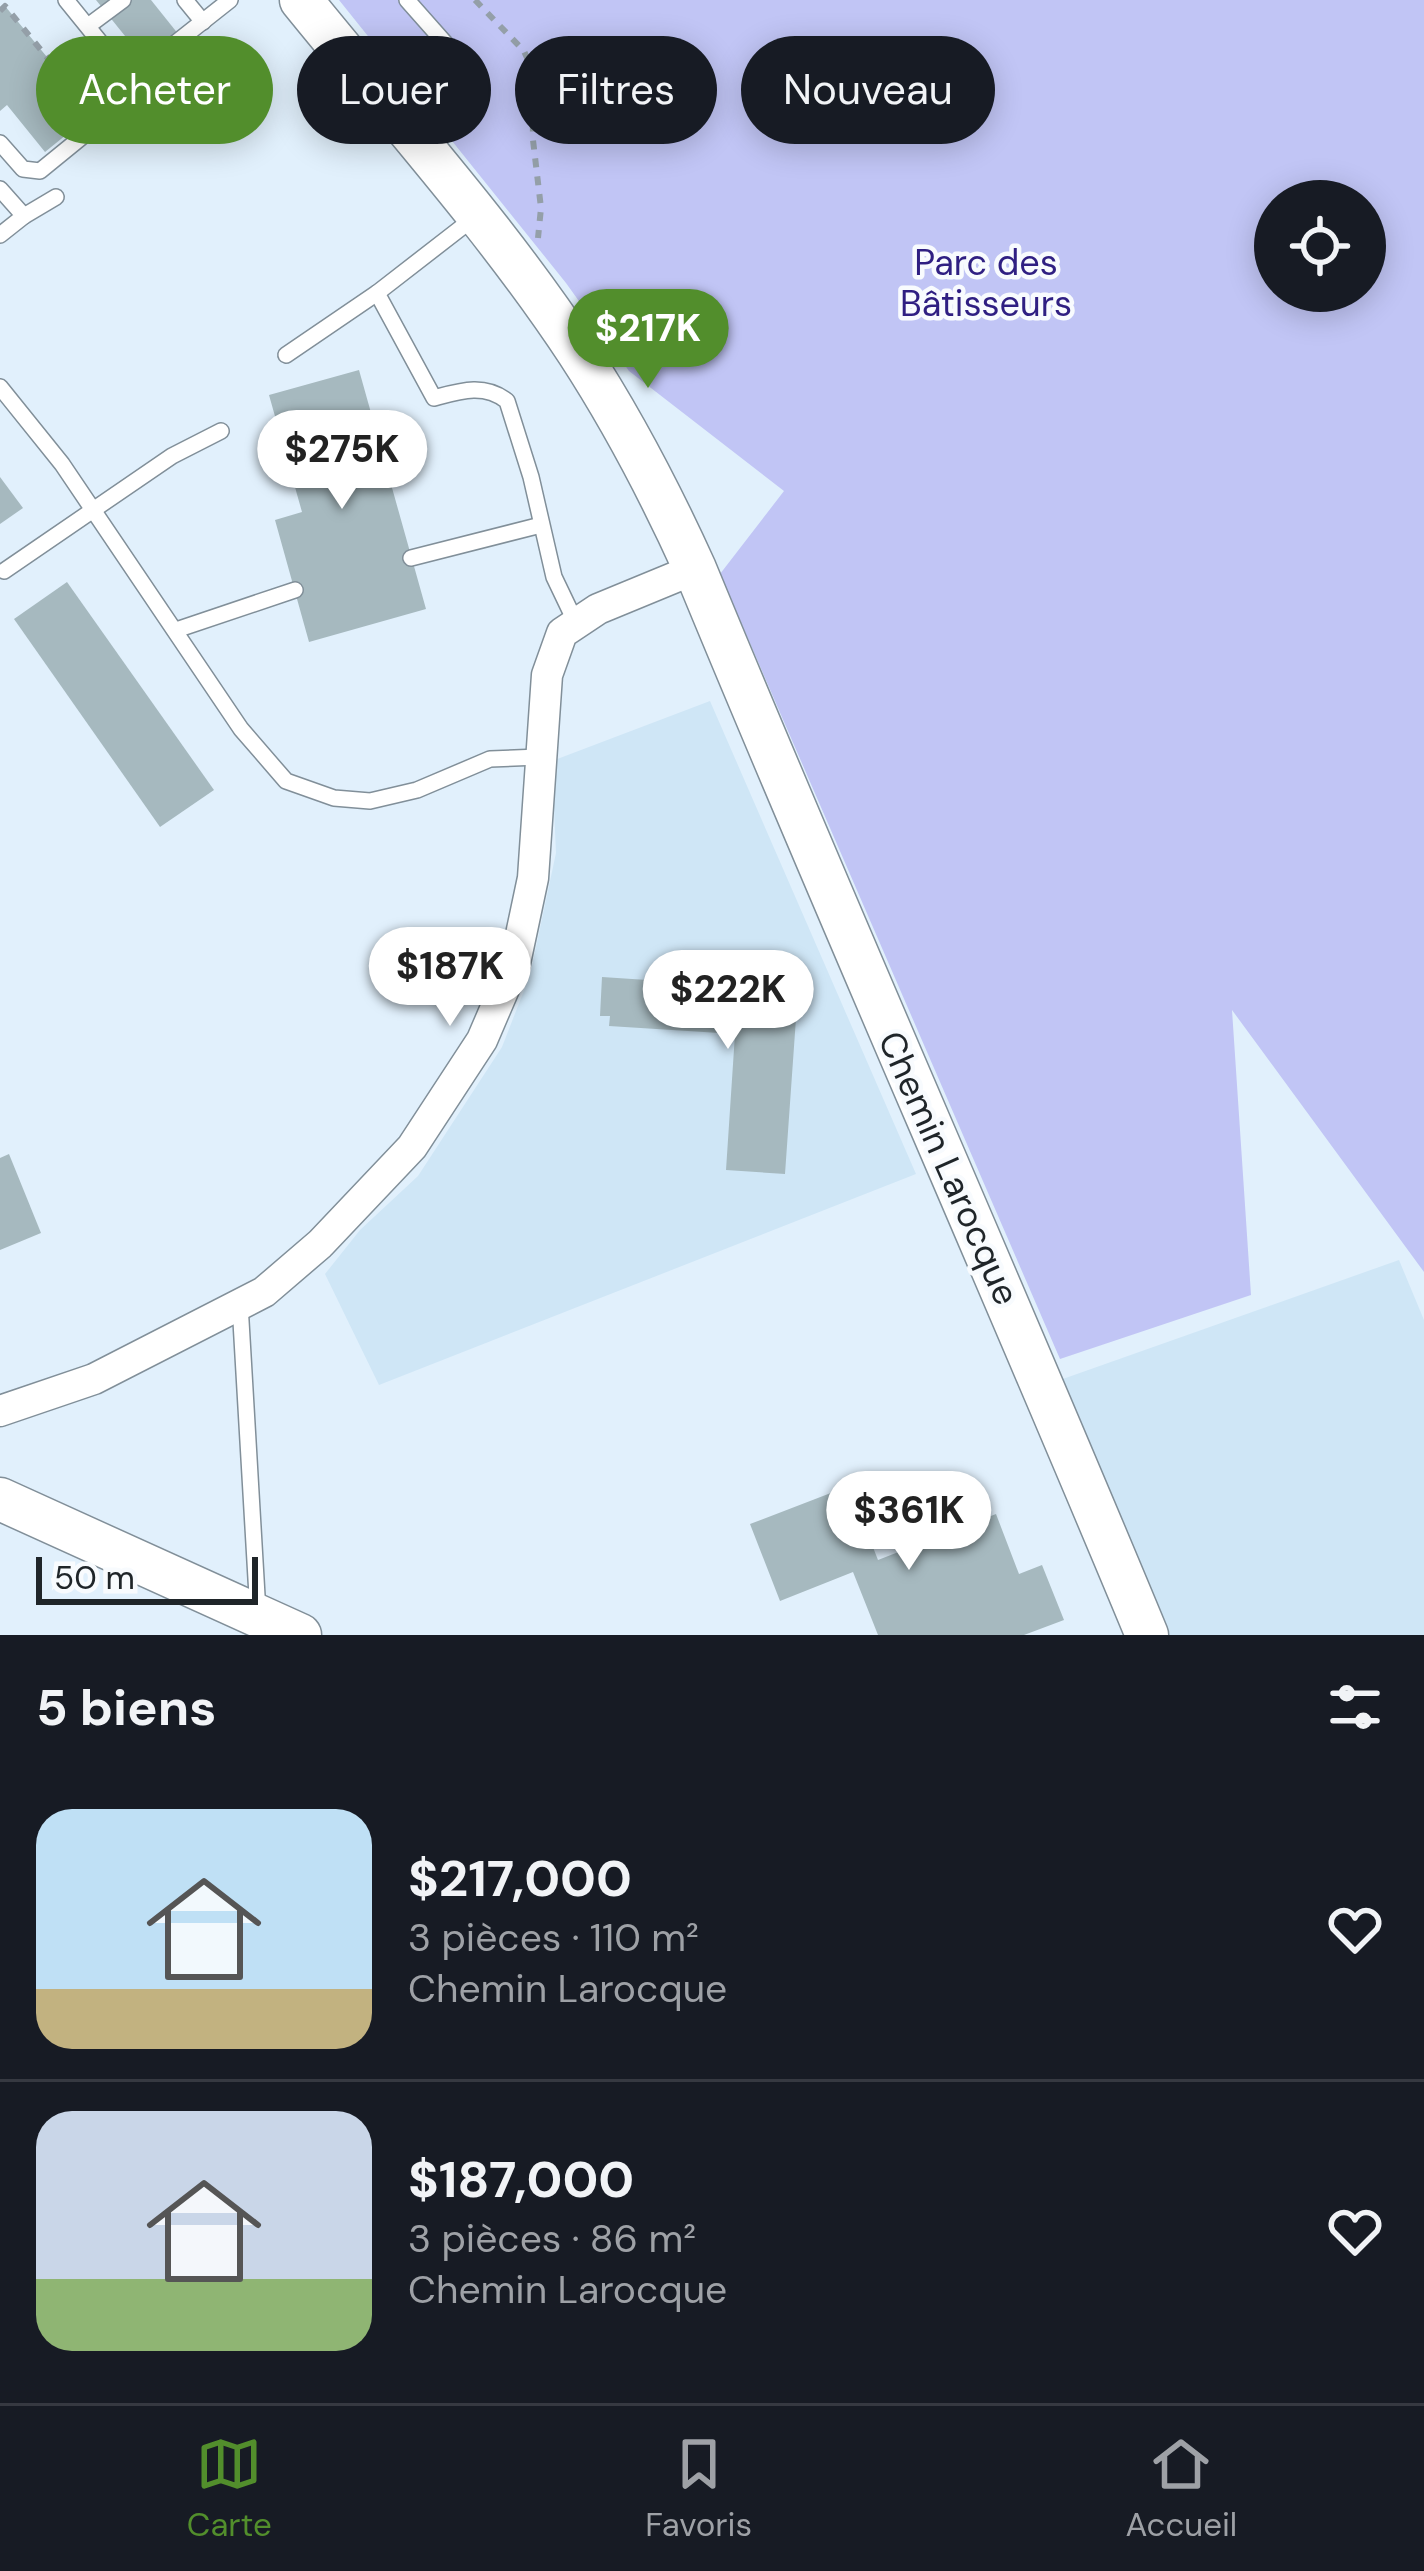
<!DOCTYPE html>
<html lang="fr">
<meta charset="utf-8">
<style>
body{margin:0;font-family:"DM Sans",sans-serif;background:#20242c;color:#f1f3f6;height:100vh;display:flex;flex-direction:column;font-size:45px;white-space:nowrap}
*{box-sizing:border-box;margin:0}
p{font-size:39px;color:#9ea1a6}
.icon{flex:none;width:66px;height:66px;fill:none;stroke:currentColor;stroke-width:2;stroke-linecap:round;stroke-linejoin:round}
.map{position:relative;height:1635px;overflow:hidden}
.details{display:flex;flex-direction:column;background:#171b24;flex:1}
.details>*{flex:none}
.top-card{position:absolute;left:36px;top:36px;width:1353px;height:108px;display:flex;gap:24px}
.fabs{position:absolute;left:1254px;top:180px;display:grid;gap:24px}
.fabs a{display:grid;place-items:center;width:132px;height:132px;border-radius:50%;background:#171b24;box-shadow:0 6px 30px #0003;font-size:60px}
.scale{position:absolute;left:36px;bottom:30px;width:222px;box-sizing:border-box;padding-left:12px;border:6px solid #1f2529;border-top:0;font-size:33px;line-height:42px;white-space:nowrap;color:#1f2529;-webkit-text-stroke:9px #f8fbfe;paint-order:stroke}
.price{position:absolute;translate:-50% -102px;padding:0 27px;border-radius:42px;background:#fff;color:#222;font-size:39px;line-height:78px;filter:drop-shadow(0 3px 6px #0008)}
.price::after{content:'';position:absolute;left:50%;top:72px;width:36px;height:27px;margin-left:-18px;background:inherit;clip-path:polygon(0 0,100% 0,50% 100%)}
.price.active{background:#528e2c;color:#fff}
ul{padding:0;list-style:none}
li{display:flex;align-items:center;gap:36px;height:300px;padding:0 36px}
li+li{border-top:3px solid #363941}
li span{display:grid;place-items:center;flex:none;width:336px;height:240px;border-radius:36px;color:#555}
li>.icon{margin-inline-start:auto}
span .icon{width:144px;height:144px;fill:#fffc;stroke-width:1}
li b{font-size:51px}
h2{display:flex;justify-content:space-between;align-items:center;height:144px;padding:0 36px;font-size:51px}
.tag{padding:0 42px;border-radius:54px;background:#171b24;box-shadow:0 6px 30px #0003;font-size:42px;line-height:108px}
.tag.active{background:#528e2c;color:#fff}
.tab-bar{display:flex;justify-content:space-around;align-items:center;height:168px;border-top:3px solid #363941;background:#171b24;font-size:33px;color:#9ea1a6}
.tab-bar a{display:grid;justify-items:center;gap:6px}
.tab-bar .active{color:#528e2c}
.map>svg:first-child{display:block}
</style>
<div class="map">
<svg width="1424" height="1635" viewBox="0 0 1424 1635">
<rect width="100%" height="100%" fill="#e1f0fc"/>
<g fill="#cfe6f6">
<path d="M 710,701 L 916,1174 L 379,1385 L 325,1274 L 360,1230 L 418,1176 L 502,1047 L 530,975 L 556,853 L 552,761 Z"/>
<path d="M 1399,1260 L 1424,1320 L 1424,1635 L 1162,1635 L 1060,1380 Z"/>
</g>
<path fill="#c1c5f5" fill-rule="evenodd" d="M 339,0 L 1424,0 L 1424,1272 L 1232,1010 L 1251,1295 L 1060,1359 L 720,574 L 784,491 L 629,371 L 566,283 ZM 1275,201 L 1365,201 L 1365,291 L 1275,291 Z"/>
<g fill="#a6b9bf">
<path d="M 96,0 L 151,0 L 179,35 L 146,62 Z"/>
<path d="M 5,6 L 93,113 L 45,152 L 7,105 L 0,111 L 0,11 Z"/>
<path d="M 359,370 L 426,609 L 309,642 L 275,520 L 302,512 L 269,395 Z"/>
<path d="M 0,477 L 23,508 L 0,524 Z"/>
<path d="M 67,582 L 214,790 L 160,827 L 14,619 Z"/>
<path d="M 602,977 L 798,990 L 785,1174 L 726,1170 L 735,1034 L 609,1026 L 610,1016 L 600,1016 Z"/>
<path d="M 9,1154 L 41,1233 L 0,1250 L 0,1158 Z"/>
<path d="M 849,1486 L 878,1560 L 996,1514 L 1019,1574 L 1042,1565 L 1064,1620 L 1024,1635 L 878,1635 L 853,1572 L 780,1601 L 750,1524 Z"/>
</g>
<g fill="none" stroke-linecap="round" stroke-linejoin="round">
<defs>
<g id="service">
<path d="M 66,0 L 130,79 L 230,0"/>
<path d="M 185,0 L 203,22"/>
<path d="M 407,0 L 476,78 L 412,134"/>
<path d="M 88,26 L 123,0"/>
<path d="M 0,143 L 23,169 L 40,171 L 121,105 L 130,79"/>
<path d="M 0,189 L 24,216 L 0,235"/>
<path d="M 24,216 L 56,197"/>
<path d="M 475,217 L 377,293 L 434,398 C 460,391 484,383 507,401 L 531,477 L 554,577 L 576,623"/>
<path d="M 286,355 L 377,293"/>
<path d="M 0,387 L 62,464 L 241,729 L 286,781 L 334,798 L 370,801 L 417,790 L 490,759 L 539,757"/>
<path d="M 411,558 L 541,525"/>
<path d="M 4,571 L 172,456 L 221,431"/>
<path d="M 176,630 L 295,590"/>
<path d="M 240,1304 L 258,1613"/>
</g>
<path id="minor" d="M 0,1411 L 94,1379 L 264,1292 L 320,1244 L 412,1147 L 482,1040 L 515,963 L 533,878 L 547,675 L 562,633 L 598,609 L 695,569"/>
<g id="secondary">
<path d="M 301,0 C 394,115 497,229 578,352 C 623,421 661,494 695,569 C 842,926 999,1278 1147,1635"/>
<path d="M 0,1499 L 300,1635"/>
</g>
</defs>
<use href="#service" stroke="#818f99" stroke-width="18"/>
<use href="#minor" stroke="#818f99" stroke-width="33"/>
<use href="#secondary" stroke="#818f99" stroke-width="45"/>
<g stroke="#949fa8" stroke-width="6" stroke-dasharray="9 9" stroke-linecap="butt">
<path d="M 475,0 L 524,51 L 532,69 L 533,140 L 541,208 L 538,238"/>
<path d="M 0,11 L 5,6 L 86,105"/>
<path d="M 55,67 L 80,47"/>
</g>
<use href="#service" stroke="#fff" stroke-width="15"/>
<use href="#minor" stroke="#fff" stroke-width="30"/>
<use href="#secondary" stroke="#fff" stroke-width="42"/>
</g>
<g text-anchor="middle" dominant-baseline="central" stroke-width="9" stroke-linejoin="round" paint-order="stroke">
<g font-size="36" fill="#2f1f82" stroke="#f8fbfe">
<text x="986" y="262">Parc des<tspan x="986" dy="41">Bâtisseurs</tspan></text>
</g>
<g font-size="36" fill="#1f2529" stroke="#f8fbfe">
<text transform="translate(949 1168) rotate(66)">Chemin Larocque</text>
</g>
</g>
</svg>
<div class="fabs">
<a><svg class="icon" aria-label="locate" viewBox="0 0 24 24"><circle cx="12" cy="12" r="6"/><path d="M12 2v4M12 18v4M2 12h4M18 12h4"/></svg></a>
</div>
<div class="scale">50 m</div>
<b class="price active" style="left:648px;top:391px">$217K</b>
<b class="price" style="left:342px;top:512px">$275K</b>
<b class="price" style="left:450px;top:1029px">$187K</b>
<b class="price" style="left:728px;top:1052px">$222K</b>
<b class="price" style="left:909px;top:1573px">$361K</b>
<div class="top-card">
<a class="tag active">Acheter</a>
<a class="tag">Louer</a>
<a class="tag">Filtres</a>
<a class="tag">Nouveau</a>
</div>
</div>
<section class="details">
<h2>5 biens<svg class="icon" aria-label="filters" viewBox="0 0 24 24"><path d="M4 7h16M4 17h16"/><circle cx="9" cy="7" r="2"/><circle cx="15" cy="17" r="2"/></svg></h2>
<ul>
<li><span style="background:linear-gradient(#bfe0f5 75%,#c2b280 0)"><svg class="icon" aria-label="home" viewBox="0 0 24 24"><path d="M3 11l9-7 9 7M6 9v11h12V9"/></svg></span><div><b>$217,000</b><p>3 pièces · 110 m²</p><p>Chemin Larocque</p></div><svg class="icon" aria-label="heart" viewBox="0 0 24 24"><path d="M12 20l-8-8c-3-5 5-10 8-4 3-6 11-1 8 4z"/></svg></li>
<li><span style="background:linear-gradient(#c9d6e8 70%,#8fb573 0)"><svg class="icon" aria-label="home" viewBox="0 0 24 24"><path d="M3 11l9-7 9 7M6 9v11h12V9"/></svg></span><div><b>$187,000</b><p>3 pièces · 86 m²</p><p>Chemin Larocque</p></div><svg class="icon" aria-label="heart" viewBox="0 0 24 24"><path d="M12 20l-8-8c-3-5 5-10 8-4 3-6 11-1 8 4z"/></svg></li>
</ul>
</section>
<nav class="tab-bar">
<a class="active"><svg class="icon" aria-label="map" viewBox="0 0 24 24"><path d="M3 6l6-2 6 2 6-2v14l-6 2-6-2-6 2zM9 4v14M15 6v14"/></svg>Carte</a>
<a><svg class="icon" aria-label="saved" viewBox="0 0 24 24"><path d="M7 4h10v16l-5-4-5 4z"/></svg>Favoris</a>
<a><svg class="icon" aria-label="home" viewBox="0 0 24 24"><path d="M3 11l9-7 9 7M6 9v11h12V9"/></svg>Accueil</a>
</nav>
